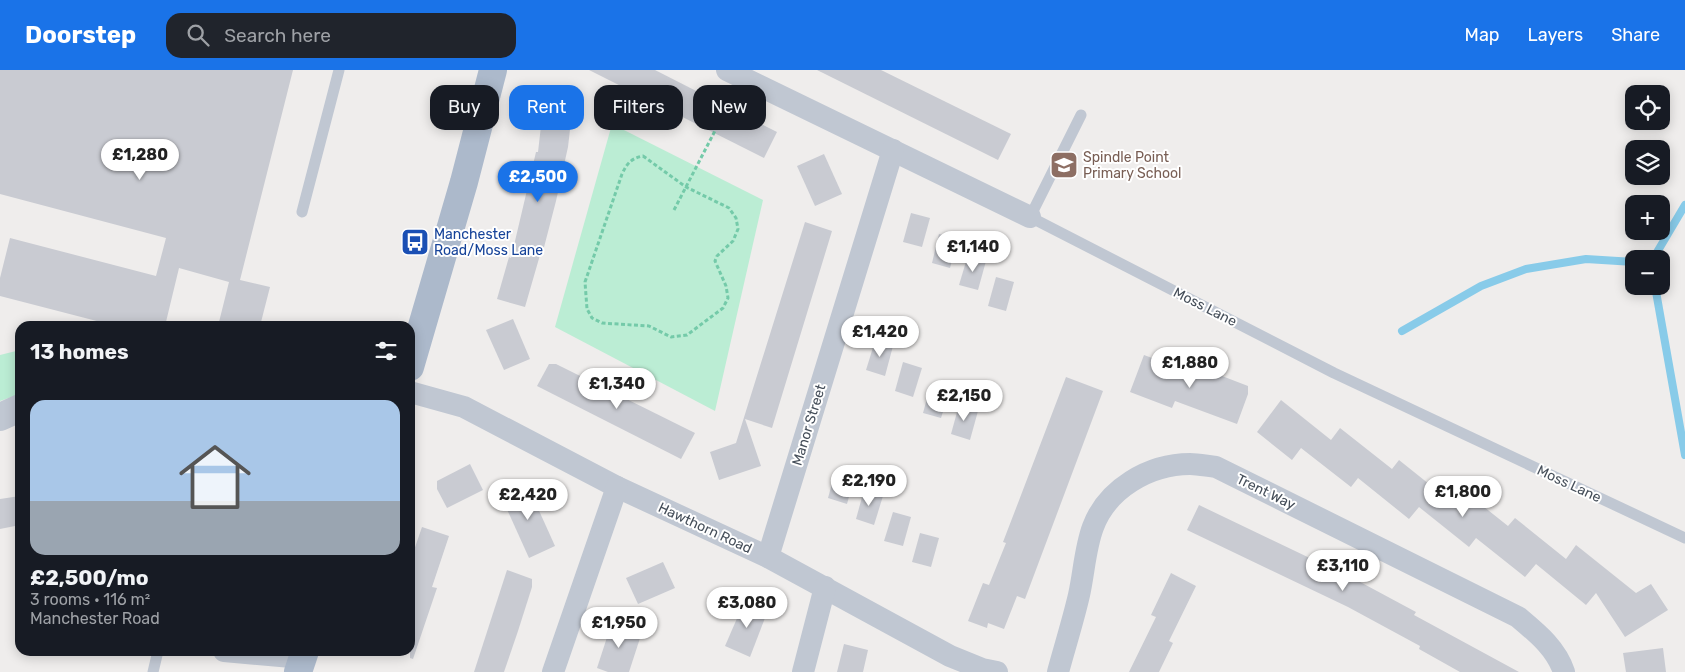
<!DOCTYPE html>
<meta charset="utf-8">
<style>
body{margin:0;font-family:Rubik,sans-serif;background:#20242c;color:#f1f3f6;height:100vh;display:flex;flex-direction:column;font-size:19px;white-space:nowrap}
*{box-sizing:border-box;margin:0}
p{font-size:16px;color:#9ea1a6}
.icon{flex:none;width:28px;height:28px;fill:none;stroke:currentColor;stroke-width:2;stroke-linecap:round;stroke-linejoin:round}
.map{position:relative;flex:1;overflow:hidden}
.drawer{position:absolute;left:15px;top:251px;width:400px;height:335px;display:flex;flex-direction:column;background:#171b24;border-radius:15px;box-shadow:0 2px 12px #0003}
.drawer>*{flex:none}
.banner{position:absolute;left:430px;top:15px;width:475px;height:45px;display:flex;gap:10px}
.tools{position:absolute;left:1625px;top:15px;display:grid;gap:10px}
.tools a{display:grid;place-items:center;width:45px;height:45px;border-radius:10px;background:#171b24;box-shadow:0 2px 12px #0003;font-size:25px}
.price{position:absolute;translate:-50% -42px;padding:0 11px;border-radius:18px;background:#fff;color:#222;font-size:16px;line-height:32px;filter:drop-shadow(0 1px 2px #0008)}
.price::after{content:'';position:absolute;left:50%;top:30px;width:15px;height:11px;margin-left:-8px;background:inherit;clip-path:polygon(0 0,100% 0,50% 100%)}
.price.on{background:#1a73e8;color:#fff}
ul{padding:0;list-style:none}
li{display:grid;align-content:center;gap:10px;height:265px;padding:0 15px}
li span{display:grid;place-items:center;height:155px;border-radius:15px;color:#555}
li>.icon{margin-inline-start:auto}
span .icon{width:90px;height:90px;fill:#fffc;stroke-width:1}
li b{font-size:21px}
h2{display:flex;justify-content:space-between;align-items:center;height:60px;padding:0 15px;font-size:21px}
.pill{padding:0 18px;border-radius:15px;background:#171b24;box-shadow:0 2px 12px #0003;font-size:18px;line-height:45px}
.pill.on{background:#1a73e8;color:#fff}
header{display:flex;align-items:center;gap:30px;box-sizing:border-box;height:70px;padding:0 25px;background:#1a73e8;color:#fff}
header strong{font-size:24px}
nav{display:flex;gap:28px;margin-inline-start:auto;font-size:18px}
.search{width:350px;height:45px;background:#20242c;display:flex;align-items:center;gap:12px;box-sizing:border-box;padding:0 18px;border-radius:15px;color:#9ea1a6;font-size:19px}
.map>svg:first-child{display:block}
</style>
<header>
<strong>Doorstep</strong>
<div class="search"><svg class="icon" aria-label="search" viewBox="0 0 24 24"><circle cx="10" cy="10" r="6"/><path d="M15 15l6 6"/></svg>Search here</div>
<nav><a>Map</a><a>Layers</a><a>Share</a></nav>
</header>
<div class="map">
<svg width="1685" height="602" viewBox="0 0 1685 602">
<rect width="100%" height="100%" fill="#efedec"/>
<g fill="#bbedd4">
<path d="M 612,54 L 763,130 L 715,341 L 555,257 Z"/>
<path d="M 20,280 L 20,324 L 0,331 L 0,285 Z"/>
</g>
<g fill="none" stroke-linecap="round" stroke-linejoin="round">
<g stroke="#88cbe9" stroke-width="8">
<path d="M 1653,189 L 1685,135"/>
<path d="M 1655,216 L 1685,385"/>
<path d="M 1402,261 L 1481,216 L 1526,199 L 1586,189 L 1634,192"/>
</g>
</g>
<g fill="#c9cbd2">
<path d="M 0,0 L 293,0 L 240,210 L 270,217 L 260,256 L 218,256 L 229,212 L 179,198 L 165,256 L 116,256 L 0,226 L 0,208 L 10,168 L 156,206 L 166,168 L 0,124 Z"/>
<path d="M 589,0 L 655,0 L 777,62 L 764,88 Z"/>
<path d="M 817,0 L 881,0 L 1011,64 L 998,90 Z"/>
<path d="M 544,30 L 573,33 L 568,77 L 556,131 L 542,185 L 540,185 L 525,237 L 497,229 L 509,187 L 511,188 L 536,82 L 538,82 Z"/>
<path d="M 824,84 L 842,124 L 815,136 L 797,96 Z"/>
<path d="M 911,143 L 930,148 L 922,177 L 903,172 Z"/>
<path d="M 805,152 L 832,161 L 772,358 L 745,349 L 761,396 L 719,410 L 710,382 L 736,373 Z"/>
<path d="M 939,164 L 958,169 L 950,198 L 932,193 Z"/>
<path d="M 968,185 L 986,191 L 978,220 L 959,215 Z"/>
<path d="M 996,207 L 1014,212 L 1006,241 L 988,236 Z"/>
<path d="M 513,249 L 530,289 L 504,300 L 486,260 Z"/>
<path d="M 875,271 L 893,276 L 885,306 L 866,300 Z"/>
<path d="M 1144,285 L 1206,308 L 1209,301 L 1248,316 L 1248,324 L 1237,354 L 1175,331 L 1172,338 L 1130,322 Z"/>
<path d="M 903,292 L 922,298 L 913,327 L 895,321 Z"/>
<path d="M 549,294 L 556,294 L 695,363 L 681,389 L 537,316 Z"/>
<path d="M 1066,307 L 1103,321 L 1025,529 L 1017,526 L 1004,559 L 988,553 L 987,558 L 968,551 L 983,513 L 989,515 L 1006,473 L 1003,472 L 1018,433 Z"/>
<path d="M 931,314 L 950,319 L 941,348 L 923,343 Z"/>
<path d="M 1281,330 L 1331,370 L 1340,358 L 1392,399 L 1399,390 L 1449,430 L 1459,417 L 1508,456 L 1515,448 L 1566,489 L 1576,475 L 1636,523 L 1651,514 L 1668,540 L 1625,567 L 1596,523 L 1586,535 L 1536,494 L 1525,507 L 1476,468 L 1469,477 L 1419,437 L 1409,449 L 1358,408 L 1351,417 L 1301,378 L 1292,390 L 1257,362 Z"/>
<path d="M 959,335 L 978,341 L 970,370 L 951,364 Z"/>
<path d="M 470,394 L 483,420 L 447,438 L 437,419 L 437,411 Z"/>
<path d="M 836,399 L 855,405 L 847,434 L 828,428 Z"/>
<path d="M 527,414 L 555,476 L 529,488 L 501,426 Z"/>
<path d="M 864,420 L 883,426 L 874,455 L 856,449 Z"/>
<path d="M 20,426 L 20,455 L 0,459 L 0,429 Z"/>
<path d="M 1199,435 L 1362,513 L 1416,542 L 1414,545 L 1519,602 L 1460,602 L 1419,579 L 1420,576 L 1348,537 L 1187,460 Z"/>
<path d="M 893,442 L 911,447 L 903,476 L 884,471 Z"/>
<path d="M 422,457 L 449,466 L 432,517 L 437,518 L 413,589 L 410,588 L 410,492 Z"/>
<path d="M 920,463 L 939,468 L 931,497 L 912,492 Z"/>
<path d="M 663,492 L 675,518 L 638,534 L 626,508 Z"/>
<path d="M 507,500 L 532,509 L 532,517 L 518,561 L 504,602 L 474,602 Z"/>
<path d="M 1171,503 L 1196,516 L 1169,571 L 1173,573 L 1159,602 L 1129,602 L 1156,547 L 1151,545 Z"/>
<path d="M 745,530 L 768,540 L 750,587 L 725,576 Z"/>
<path d="M 612,552 L 642,562 L 629,602 L 608,602 L 597,598 Z"/>
<path d="M 844,574 L 868,580 L 863,602 L 837,602 Z"/>
<path d="M 1663,578 L 1666,602 L 1626,602 L 1623,583 Z"/>
</g>
<g fill="none" stroke-linecap="round" stroke-linejoin="round">
<g stroke="#74caa9" stroke-width="3" stroke-dasharray="4 2.5" stroke-linecap="butt">
<path d="M 643,86 L 686,117 L 729,138 L 736,148 L 738,159 L 733,171 L 717,186 L 715,191 L 726,216 L 728,228 L 723,238 L 687,265 L 671,267 L 649,256 L 602,253 L 592,248 L 587,239 L 585,212 L 622,104 C 627,93 632,88 643,86 Z"/>
<path d="M 674,140 L 732,28"/>
</g>
<g stroke="#c0c7d2" stroke-width="11">
<path d="M 1081,45 L 1030,147 L 1334,303 L 1685,468"/>
<path d="M 302,142 L 339,0"/>
<path d="M 153,602 L 158,581"/>
</g>
<g stroke="#c0c7d2" stroke-width="22">
<path d="M 727,0 L 1030,147"/>
<path d="M 410,322 L 464,337 L 617,417 L 768,487 L 950,586 L 982,599 L 997,602"/>
<path d="M 768,487 L 893,80"/>
<path d="M 224,581 L 303,588"/>
<path d="M 553,602 L 617,417"/>
<path d="M 803,602 L 825,517"/>
<path d="M 1058,602 C 1065,576 1073,551 1079,525 C 1084,503 1085,478 1093,457 C 1107,419 1149,394 1190,394 C 1198,394 1207,396 1216,397 L 1518,547 C 1537,563 1556,578 1564,602"/>
</g>
<path stroke="#c0c7d2" stroke-width="28" d="M 0,347 L 20,338"/>
<g stroke="#acb9cb" stroke-width="28">
<path d="M 410,297 L 464,112 L 493,0"/>
<path d="M 298,602 L 305,581"/>
</g>
</g>
<defs>
<symbol id="school-square" viewBox="-11 -11 22 22"><rect x="-9" y="-9" width="18" height="18" rx="4" fill="#8d6e63" stroke="#fff"/><path d="M0-5L7-2L0 1L-7-2ZM-4 1L0 2.5L4 1V4Q0 6-4 4Z" fill="#fff"/></symbol>
<symbol id="bus-square" viewBox="-11 -11 22 22"><rect x="-9" y="-9" width="18" height="18" rx="4" fill="#1a4fb4" stroke="#fff"/><path d="M-5-6H5V4H4V6H2V4H-2V6H-4V4H-5ZM-3.5-4V0h7V-4ZM-3.5 1.2v1.5H-2V1.2ZM2 1.2v1.5H3.5V1.2Z" fill="#fff"/></symbol>
</defs>
<g fill-rule="evenodd">
<use href="#school-square" x="1048" y="79" width="32" height="32"/>
<use href="#bus-square" x="399" y="156" width="32" height="32"/>
</g>
<g text-anchor="middle" dominant-baseline="central" stroke-width="4" stroke-linejoin="round" paint-order="stroke">
<g font-size="14" fill="#785e54" stroke="#fff" text-anchor="start">
<text x="1083" y="87">Spindle Point<tspan x="1083" dy="16">Primary School</tspan></text>
</g>
<g font-size="14" fill="#164399" stroke="#fff" text-anchor="start">
<text x="434" y="164">Manchester<tspan x="434" dy="16">Road/Moss Lane</tspan></text>
</g>
<g font-size="14" fill="#454e59" stroke="#fff">
<text transform="translate(1205 237) rotate(27)">Moss Lane</text>
<text transform="translate(809 355) rotate(-73)">Manor Street</text>
<text transform="translate(1569 414) rotate(25)">Moss Lane</text>
<text transform="translate(1266 422) rotate(26)">Trent Way</text>
<text transform="translate(705 458) rotate(25)">Hawthorn Road</text>
</g>
</g>
</svg>
<div class="tools">
<a><svg class="icon" aria-label="locate" viewBox="0 0 24 24"><circle cx="12" cy="12" r="6"/><path d="M12 2v4M12 18v4M2 12h4M18 12h4"/></svg></a>
<a><svg class="icon" aria-label="layers" viewBox="0 0 24 24"><path d="M12 4l9 5-9 5-9-5zM3 14l9 5 9-5"/></svg></a>
<a>+</a>
<a>−</a>
</div>
<b class="price" style="left:140px;top:111px">£1,280</b>
<b class="price on" style="left:538px;top:133px">£2,500</b>
<b class="price" style="left:973px;top:203px">£1,140</b>
<b class="price" style="left:880px;top:288px">£1,420</b>
<b class="price" style="left:1190px;top:319px">£1,880</b>
<b class="price" style="left:617px;top:340px">£1,340</b>
<b class="price" style="left:964px;top:352px">£2,150</b>
<b class="price" style="left:869px;top:437px">£2,190</b>
<b class="price" style="left:1463px;top:448px">£1,800</b>
<b class="price" style="left:528px;top:451px">£2,420</b>
<b class="price" style="left:1343px;top:522px">£3,110</b>
<b class="price" style="left:747px;top:559px">£3,080</b>
<b class="price" style="left:619px;top:579px">£1,950</b>
<div class="banner">
<a class="pill">Buy</a>
<a class="pill on">Rent</a>
<a class="pill">Filters</a>
<a class="pill">New</a>
</div>
<section class="drawer">
<h2>13 homes<svg class="icon" aria-label="filters" viewBox="0 0 24 24"><path d="M4 7h16M4 17h16"/><circle cx="9" cy="7" r="2"/><circle cx="15" cy="17" r="2"/></svg></h2>
<ul>
<li><span style="background:linear-gradient(#a9c7e8 65%,#9aa5b1 0)"><svg class="icon" aria-label="home" viewBox="0 0 24 24"><path d="M3 11l9-7 9 7M6 9v11h12V9"/></svg></span><div><b>£2,500/mo</b><p>3 rooms · 116 m²</p><p>Manchester Road</p></div></li>
</ul>
</section>
</div>
